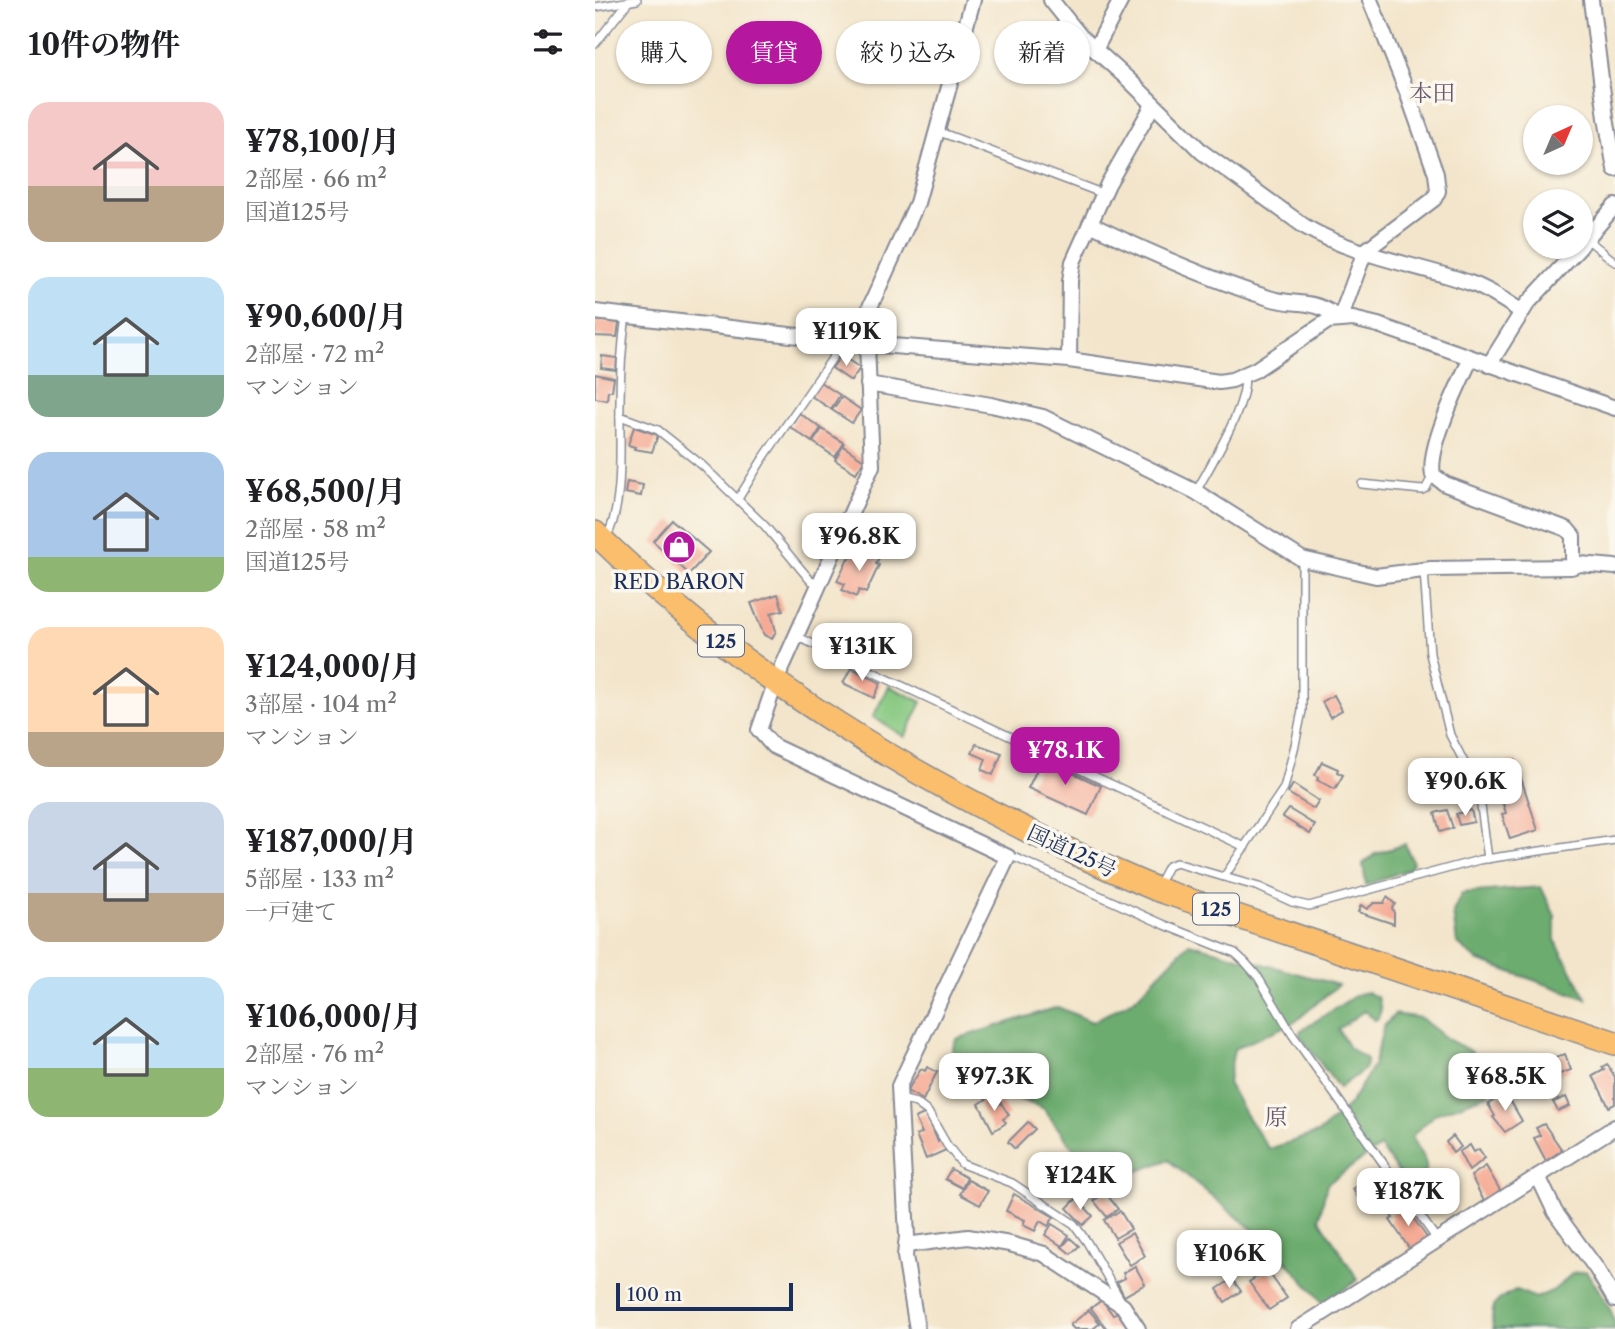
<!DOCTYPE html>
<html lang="ja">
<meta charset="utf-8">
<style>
body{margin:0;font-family:"Libre Caslon Text","Noto Serif JP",serif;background:#f2f2f2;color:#202124;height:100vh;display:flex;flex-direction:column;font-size:26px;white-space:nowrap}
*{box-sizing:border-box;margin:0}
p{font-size:23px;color:#757577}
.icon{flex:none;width:38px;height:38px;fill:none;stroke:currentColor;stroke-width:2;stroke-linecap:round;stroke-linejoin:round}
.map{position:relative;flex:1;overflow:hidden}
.details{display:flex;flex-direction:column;background:#fff;width:595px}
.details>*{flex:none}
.hud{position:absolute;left:21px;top:21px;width:665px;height:63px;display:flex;gap:14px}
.needle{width:46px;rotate:44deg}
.controls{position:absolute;left:928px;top:105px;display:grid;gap:14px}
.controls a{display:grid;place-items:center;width:70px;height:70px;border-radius:50%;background:#fff;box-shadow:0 2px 5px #0004;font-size:35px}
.scale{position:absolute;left:21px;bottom:18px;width:177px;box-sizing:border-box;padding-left:7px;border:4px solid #1b2f5e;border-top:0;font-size:19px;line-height:24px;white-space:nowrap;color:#1b2f5e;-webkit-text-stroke:5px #fbf7ec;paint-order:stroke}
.price{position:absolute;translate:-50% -60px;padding:0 16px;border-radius:14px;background:#fff;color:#222;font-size:23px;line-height:46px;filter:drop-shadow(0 2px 4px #0008)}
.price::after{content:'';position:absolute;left:50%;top:42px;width:21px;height:16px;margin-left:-10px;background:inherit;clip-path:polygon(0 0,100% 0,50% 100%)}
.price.selected{background:#b5179e;color:#fff}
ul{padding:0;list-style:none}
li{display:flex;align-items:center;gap:21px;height:175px;padding:0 28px}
li span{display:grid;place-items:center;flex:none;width:196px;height:140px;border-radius:21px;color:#555}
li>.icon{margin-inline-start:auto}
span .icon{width:84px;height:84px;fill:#fffc;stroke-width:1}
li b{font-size:30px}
h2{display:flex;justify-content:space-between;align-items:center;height:84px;padding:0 28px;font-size:30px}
.pill{padding:0 24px;border-radius:32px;background:#fff;box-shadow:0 2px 5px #0004;font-size:24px;line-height:63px}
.pill.selected{background:#b5179e;color:#fff}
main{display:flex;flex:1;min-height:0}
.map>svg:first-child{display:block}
</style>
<main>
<section class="details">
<h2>10件の物件<svg class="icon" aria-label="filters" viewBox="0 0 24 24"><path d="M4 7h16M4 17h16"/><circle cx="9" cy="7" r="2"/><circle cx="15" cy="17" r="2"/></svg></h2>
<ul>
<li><span style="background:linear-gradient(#f6c9c9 60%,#b9a48a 0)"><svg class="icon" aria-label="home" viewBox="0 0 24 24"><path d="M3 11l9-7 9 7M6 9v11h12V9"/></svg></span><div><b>¥78,100/月</b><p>2部屋 · 66 m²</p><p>国道125号</p></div></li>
<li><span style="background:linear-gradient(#bfe0f5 70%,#7fa58c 0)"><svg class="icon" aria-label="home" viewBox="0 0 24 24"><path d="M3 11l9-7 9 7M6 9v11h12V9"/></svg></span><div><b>¥90,600/月</b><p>2部屋 · 72 m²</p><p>マンション</p></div></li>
<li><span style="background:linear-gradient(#a9c7e8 75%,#8fb573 0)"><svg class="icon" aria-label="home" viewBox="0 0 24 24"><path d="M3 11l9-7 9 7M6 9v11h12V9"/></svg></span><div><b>¥68,500/月</b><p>2部屋 · 58 m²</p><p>国道125号</p></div></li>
<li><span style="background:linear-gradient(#ffd9b3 75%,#b9a48a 0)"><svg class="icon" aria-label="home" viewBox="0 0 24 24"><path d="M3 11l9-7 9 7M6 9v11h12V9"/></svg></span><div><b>¥124,000/月</b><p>3部屋 · 104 m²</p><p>マンション</p></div></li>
<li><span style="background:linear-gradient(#c9d6e8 65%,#b9a48a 0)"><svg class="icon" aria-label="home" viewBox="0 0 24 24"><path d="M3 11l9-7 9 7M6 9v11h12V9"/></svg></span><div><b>¥187,000/月</b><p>5部屋 · 133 m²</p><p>一戸建て</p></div></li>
<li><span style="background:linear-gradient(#bfe0f5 65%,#8fb573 0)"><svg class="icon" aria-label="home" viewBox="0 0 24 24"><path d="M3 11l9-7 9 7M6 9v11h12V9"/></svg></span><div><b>¥106,000/月</b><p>2部屋 · 76 m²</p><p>マンション</p></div></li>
</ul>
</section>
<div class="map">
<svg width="1020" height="1329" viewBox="0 0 1020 1329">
<rect width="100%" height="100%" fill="#fbf7ec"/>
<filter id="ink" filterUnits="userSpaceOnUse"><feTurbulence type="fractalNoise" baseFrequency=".0143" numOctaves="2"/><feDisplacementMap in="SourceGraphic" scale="14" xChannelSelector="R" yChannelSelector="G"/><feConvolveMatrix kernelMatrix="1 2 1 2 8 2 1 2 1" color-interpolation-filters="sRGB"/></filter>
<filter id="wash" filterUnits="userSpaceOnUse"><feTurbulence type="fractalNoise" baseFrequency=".00686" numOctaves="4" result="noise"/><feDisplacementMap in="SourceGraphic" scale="28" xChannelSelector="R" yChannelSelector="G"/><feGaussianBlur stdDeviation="1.57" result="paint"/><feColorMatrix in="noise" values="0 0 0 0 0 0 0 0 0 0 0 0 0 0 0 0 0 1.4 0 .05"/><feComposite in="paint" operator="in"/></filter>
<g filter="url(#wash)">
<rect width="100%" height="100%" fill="#f3e5cb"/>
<path fill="#85c77f" stroke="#507b6e" stroke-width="2" d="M 294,686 L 327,702 L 310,737 L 278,717 Z"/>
<g fill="#6cac6e" stroke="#446e66" stroke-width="2">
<path d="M 810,844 L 818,863 L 814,869 L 771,885 L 768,864 L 780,854 Z"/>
<path d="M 946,887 L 960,916 L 960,940 L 992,999 L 882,960 L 862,943 L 858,912 L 867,893 Z"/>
<path d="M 594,943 L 743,985 L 700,1022 L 639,1049 L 633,1083 L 650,1114 L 674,1149 L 725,1132 L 755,1104 L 778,1066 L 789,1026 L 800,1014 L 826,1018 L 852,1039 L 877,1052 L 898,1080 L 894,1094 L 840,1114 L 817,1136 C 820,1146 829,1157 831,1164 C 832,1171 829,1189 827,1195 L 816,1190 L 785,1147 L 732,1184 L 724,1218 L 763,1280 L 728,1303 L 680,1248 L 573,1160 L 514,1182 L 478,1148 L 448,1108 L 364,1077 L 357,1049 L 361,1039 L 463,1007 L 497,1022 L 540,999 Z"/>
<path d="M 772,992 L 783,998 L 786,1010 L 783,1018 L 780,1020 L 769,1011 L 743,1029 L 754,1048 L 772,1059 L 770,1069 L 744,1088 L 705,1036 L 705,1031 L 763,994 Z"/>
<path d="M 991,1271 C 1001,1287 1020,1309 1020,1329 L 898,1329 C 895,1304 899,1301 921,1290 L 941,1298 L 959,1290 L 978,1273 Z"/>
</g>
<g id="blocks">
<g fill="#f5ab95">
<path d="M 0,320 L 24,323 L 22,337 L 0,336 Z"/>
<path d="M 246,355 L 265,368 L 256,381 L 237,368 Z"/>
<path d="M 7,356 L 22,358 L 21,370 L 6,368 Z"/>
<path d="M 0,374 L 19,378 L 17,391 L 13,391 L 12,400 L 0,398 Z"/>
<path d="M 225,382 L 245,395 L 236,409 L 216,396 Z"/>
<path d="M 247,397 L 266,410 L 257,423 L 237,410 Z"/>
<path d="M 204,413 L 226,428 L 217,442 L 195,427 Z"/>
<path d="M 39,427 L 63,435 L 57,452 L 39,449 L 40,447 L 33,445 Z"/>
<path d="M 227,429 L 249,443 L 240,457 L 218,442 Z"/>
<path d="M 248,446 L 269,460 L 261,473 L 240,460 Z"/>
<path d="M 32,482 L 48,485 L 46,496 L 30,493 Z"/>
<path d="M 77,520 L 114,552 L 94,574 L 58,541 Z"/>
<path d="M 276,549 L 286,553 L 281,564 L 284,565 L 271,593 L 264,590 L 261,597 L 247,590 L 250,584 L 242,581 L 253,558 L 255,559 L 258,553 L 271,560 Z"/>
<path d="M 183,594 L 188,610 L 176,613 L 181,631 L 177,639 L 169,635 L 156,603 Z"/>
<path d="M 256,668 L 286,683 L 279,698 L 248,683 Z"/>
<path d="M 739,695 L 747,710 L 735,717 L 727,702 Z"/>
<path d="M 381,744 L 407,753 L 398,775 L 387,770 L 391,759 L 377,753 Z"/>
<path d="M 447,759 L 506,786 L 493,815 L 433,788 Z"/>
<path d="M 920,760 L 943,830 L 915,839 L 907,814 L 911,813 L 904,792 L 899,793 L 892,770 Z"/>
<path d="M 727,762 L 743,769 L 742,772 L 748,775 L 740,789 L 722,780 L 723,777 L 720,775 Z"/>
<path d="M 698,784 L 724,801 L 719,809 L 693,793 Z"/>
<path d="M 694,809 L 720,825 L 715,834 L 688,817 Z"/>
<path d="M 852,810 L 858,828 L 845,832 L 840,813 Z"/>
<path d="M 876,810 L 879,822 L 864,825 L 861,814 Z"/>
<path d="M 792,897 L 800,904 L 797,908 L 799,913 L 799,924 L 763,912 L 766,905 L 772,909 L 779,903 L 789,903 Z"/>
<path d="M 970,1054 L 976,1070 L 959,1076 L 953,1061 Z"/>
<path d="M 1012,1064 L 1020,1077 L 1020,1104 L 1014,1107 L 998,1076 L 1009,1070 L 1007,1067 Z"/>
<path d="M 332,1067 L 342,1072 L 328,1100 L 312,1091 L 326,1069 L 330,1071 Z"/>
<path d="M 911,1093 L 927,1121 L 910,1132 L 898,1117 L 900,1116 L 893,1104 Z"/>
<path d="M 398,1095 L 403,1104 L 406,1103 L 414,1115 L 408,1119 L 411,1123 L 398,1131 L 384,1104 Z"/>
<path d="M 971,1097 L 975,1106 L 963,1111 L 958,1102 Z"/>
<path d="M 331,1113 L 343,1142 L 346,1139 L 351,1150 L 331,1159 L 321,1135 L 327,1133 L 320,1118 Z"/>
<path d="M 433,1122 L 440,1129 L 420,1149 L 413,1142 Z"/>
<path d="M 949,1124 L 967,1150 L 951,1161 L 939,1138 L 945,1135 L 941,1128 Z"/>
<path d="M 858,1136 L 866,1147 L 858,1153 L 851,1142 Z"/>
<path d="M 875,1145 L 879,1152 L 884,1149 L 890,1158 L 874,1171 L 864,1152 Z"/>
<path d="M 891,1166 L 905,1190 L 889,1201 L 876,1176 Z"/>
<path d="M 356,1169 L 372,1178 L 367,1188 L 350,1179 Z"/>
<path d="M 373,1180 L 393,1191 L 385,1205 L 365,1194 Z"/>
<path d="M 770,1181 L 778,1194 L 765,1201 L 758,1189 Z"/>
<path d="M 510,1192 L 523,1209 L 512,1217 L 499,1201 Z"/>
<path d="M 419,1194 L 459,1217 L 453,1226 L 445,1221 L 440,1231 L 428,1225 L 430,1220 L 411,1211 Z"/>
<path d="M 482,1198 L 498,1216 L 488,1225 L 472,1208 Z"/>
<path d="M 809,1205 L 833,1239 L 816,1251 L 795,1220 L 798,1218 L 795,1214 Z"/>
<path d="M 525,1211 L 536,1229 L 520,1238 L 509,1220 Z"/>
<path d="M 457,1224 L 474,1235 L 467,1246 L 450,1235 Z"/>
<path d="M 537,1233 L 550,1256 L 535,1265 L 521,1242 Z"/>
<path d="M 475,1238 L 484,1246 L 476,1254 L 467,1247 Z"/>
<path d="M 540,1266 L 550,1284 L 529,1296 L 522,1282 L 530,1278 L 528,1273 Z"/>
<path d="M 672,1270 L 692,1298 L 674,1310 L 654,1282 Z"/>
<path d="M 637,1279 L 646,1291 L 630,1302 L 622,1289 Z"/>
<path d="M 507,1300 L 518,1315 L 522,1312 L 534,1329 L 512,1329 L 496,1308 Z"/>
<path d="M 494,1310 L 505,1323 L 498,1329 L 479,1329 L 475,1325 Z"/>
</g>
</g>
</g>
<g filter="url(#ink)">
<use href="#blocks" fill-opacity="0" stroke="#878a94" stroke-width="2"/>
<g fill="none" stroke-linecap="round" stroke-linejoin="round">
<defs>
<g id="service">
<path d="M 0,7 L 42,0"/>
<path d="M 0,44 L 34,1"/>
<path d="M 342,131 L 509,194"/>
<path d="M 992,239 L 1020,262"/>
<path d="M 25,416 L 63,430 L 108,466 L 170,526 L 215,580 L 224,584"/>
<path d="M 767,484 L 827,490 L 831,488 L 838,475"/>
<path d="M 601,492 C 614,467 655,402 649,376"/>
<path d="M 143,499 L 167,460 L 245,347 L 246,341"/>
<path d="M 11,538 C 30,505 24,441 25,403 C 25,374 27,344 31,315"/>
<path d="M 829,571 L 835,654 L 855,735 L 884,791 L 893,859"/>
<path d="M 201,636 L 650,847"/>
<path d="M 413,857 L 421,858 L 570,925 L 640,953 L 650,962 L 663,977 L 697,1034 L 843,1241"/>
<path d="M 629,877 L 664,887 L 697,902 L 714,906 L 884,860 L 1020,840"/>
<path d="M 563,885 L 573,866 L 581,863 L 629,877 L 689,788 L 700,745 L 707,711 L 707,560"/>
<path d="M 305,1099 L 321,1103 L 333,1112 L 352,1145 L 367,1164 L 417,1183 L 479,1224 L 492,1242 L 525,1299"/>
</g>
<g id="minor">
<path d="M 456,0 L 485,36 L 534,80 L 607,152 L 709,226 C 759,256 820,264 875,283 C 893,289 910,301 927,312"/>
<path d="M 996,0 L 1011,118 L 1020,169"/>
<path d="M 500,50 L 526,0"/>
<path d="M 495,224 C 553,252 613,279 674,298 C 703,307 718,297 745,319 L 770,251 L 839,199 L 843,191 L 841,174 L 812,92 L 775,0"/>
<path d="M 985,246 L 1020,206"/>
<path d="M 0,312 L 272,344 L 474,360 L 624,382 L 637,380 L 660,370 L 733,321 L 758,319 L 783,325 L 1020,408"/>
<path d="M 876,358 C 864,384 832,448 838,475 L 850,484 L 972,529 L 978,536 L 978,558 L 981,565"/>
<path d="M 474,360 L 475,281 L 478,262 L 513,184 L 558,105"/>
<path d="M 894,365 L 932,304 L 985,247"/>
<path d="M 273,384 L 396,405 L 448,417 L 601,492 L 707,559 L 781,576 L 836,569 L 976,567 L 985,564 L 1020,567"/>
<path d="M 943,1176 L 960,1212 L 1001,1268 L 1020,1300"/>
<path d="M 311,1245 L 373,1237 L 415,1244 L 449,1254 L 528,1306 L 543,1329"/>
<path d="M 322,1329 L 310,1256 L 312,1236 L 304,1086 L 413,857 L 178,746 L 164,730 L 181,681 L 277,466 L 272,344 L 275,307 L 322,203 L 378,0"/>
<path d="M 703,1329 L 1020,1127"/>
</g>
<path id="trunk" d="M 0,533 C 159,688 357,803 561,889 L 1020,1043"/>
</defs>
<use href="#service" stroke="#878a94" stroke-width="10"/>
<use href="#minor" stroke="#878a94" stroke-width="18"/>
<use href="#trunk" stroke="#878a94" stroke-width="26"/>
<use href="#service" stroke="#fff" stroke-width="7"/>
<use href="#minor" stroke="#fff" stroke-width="14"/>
<use href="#trunk" stroke="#fabe6d" stroke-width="23"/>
</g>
</g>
<defs>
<symbol id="shop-disc" viewBox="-11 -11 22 22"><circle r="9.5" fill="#b5179e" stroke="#fbf7ec"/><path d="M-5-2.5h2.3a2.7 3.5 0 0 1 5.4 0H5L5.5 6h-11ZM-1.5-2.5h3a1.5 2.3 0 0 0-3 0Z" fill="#fff"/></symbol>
</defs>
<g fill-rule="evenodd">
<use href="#shop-disc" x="65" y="528" width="38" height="38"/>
</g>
<g text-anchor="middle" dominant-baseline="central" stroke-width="7" stroke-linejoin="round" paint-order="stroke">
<g fill="#fbf7ec" stroke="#5e6b89" stroke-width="2">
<rect x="103" y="625.5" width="46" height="31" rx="5"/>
<rect x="598" y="893.5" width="46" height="31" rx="5"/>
</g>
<g font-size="19" font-weight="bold" fill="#1b2f5e">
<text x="126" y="641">125</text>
<text x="621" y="909">125</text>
</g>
<g font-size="21" fill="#1b2f5e" stroke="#fbf7ec">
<text x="84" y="581">RED BARON</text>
</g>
<g font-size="21" fill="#1b2f5e" stroke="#fbf7ec">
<text transform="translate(477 851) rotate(25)">国道125号</text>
</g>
<g font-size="23" fill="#675a71" stroke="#fbf7ec">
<text x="837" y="93">本田</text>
<text x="681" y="1117">原</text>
</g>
</g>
</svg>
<div class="controls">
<a><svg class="needle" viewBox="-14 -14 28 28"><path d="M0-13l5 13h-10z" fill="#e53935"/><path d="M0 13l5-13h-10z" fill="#757577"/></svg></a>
<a><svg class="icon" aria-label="layers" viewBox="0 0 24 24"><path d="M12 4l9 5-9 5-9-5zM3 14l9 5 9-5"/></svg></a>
</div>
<div class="scale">100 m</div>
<b class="price" style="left:251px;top:368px">¥119K</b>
<b class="price" style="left:264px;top:573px">¥96.8K</b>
<b class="price" style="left:267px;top:683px">¥131K</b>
<b class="price selected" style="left:470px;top:787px">¥78.1K</b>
<b class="price" style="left:870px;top:818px">¥90.6K</b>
<b class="price" style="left:399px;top:1113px">¥97.3K</b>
<b class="price" style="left:910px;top:1113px">¥68.5K</b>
<b class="price" style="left:485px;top:1212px">¥124K</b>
<b class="price" style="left:813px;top:1228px">¥187K</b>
<b class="price" style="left:634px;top:1290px">¥106K</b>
<div class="hud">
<a class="pill">購入</a>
<a class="pill selected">賃貸</a>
<a class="pill">絞り込み</a>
<a class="pill">新着</a>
</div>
</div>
</main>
